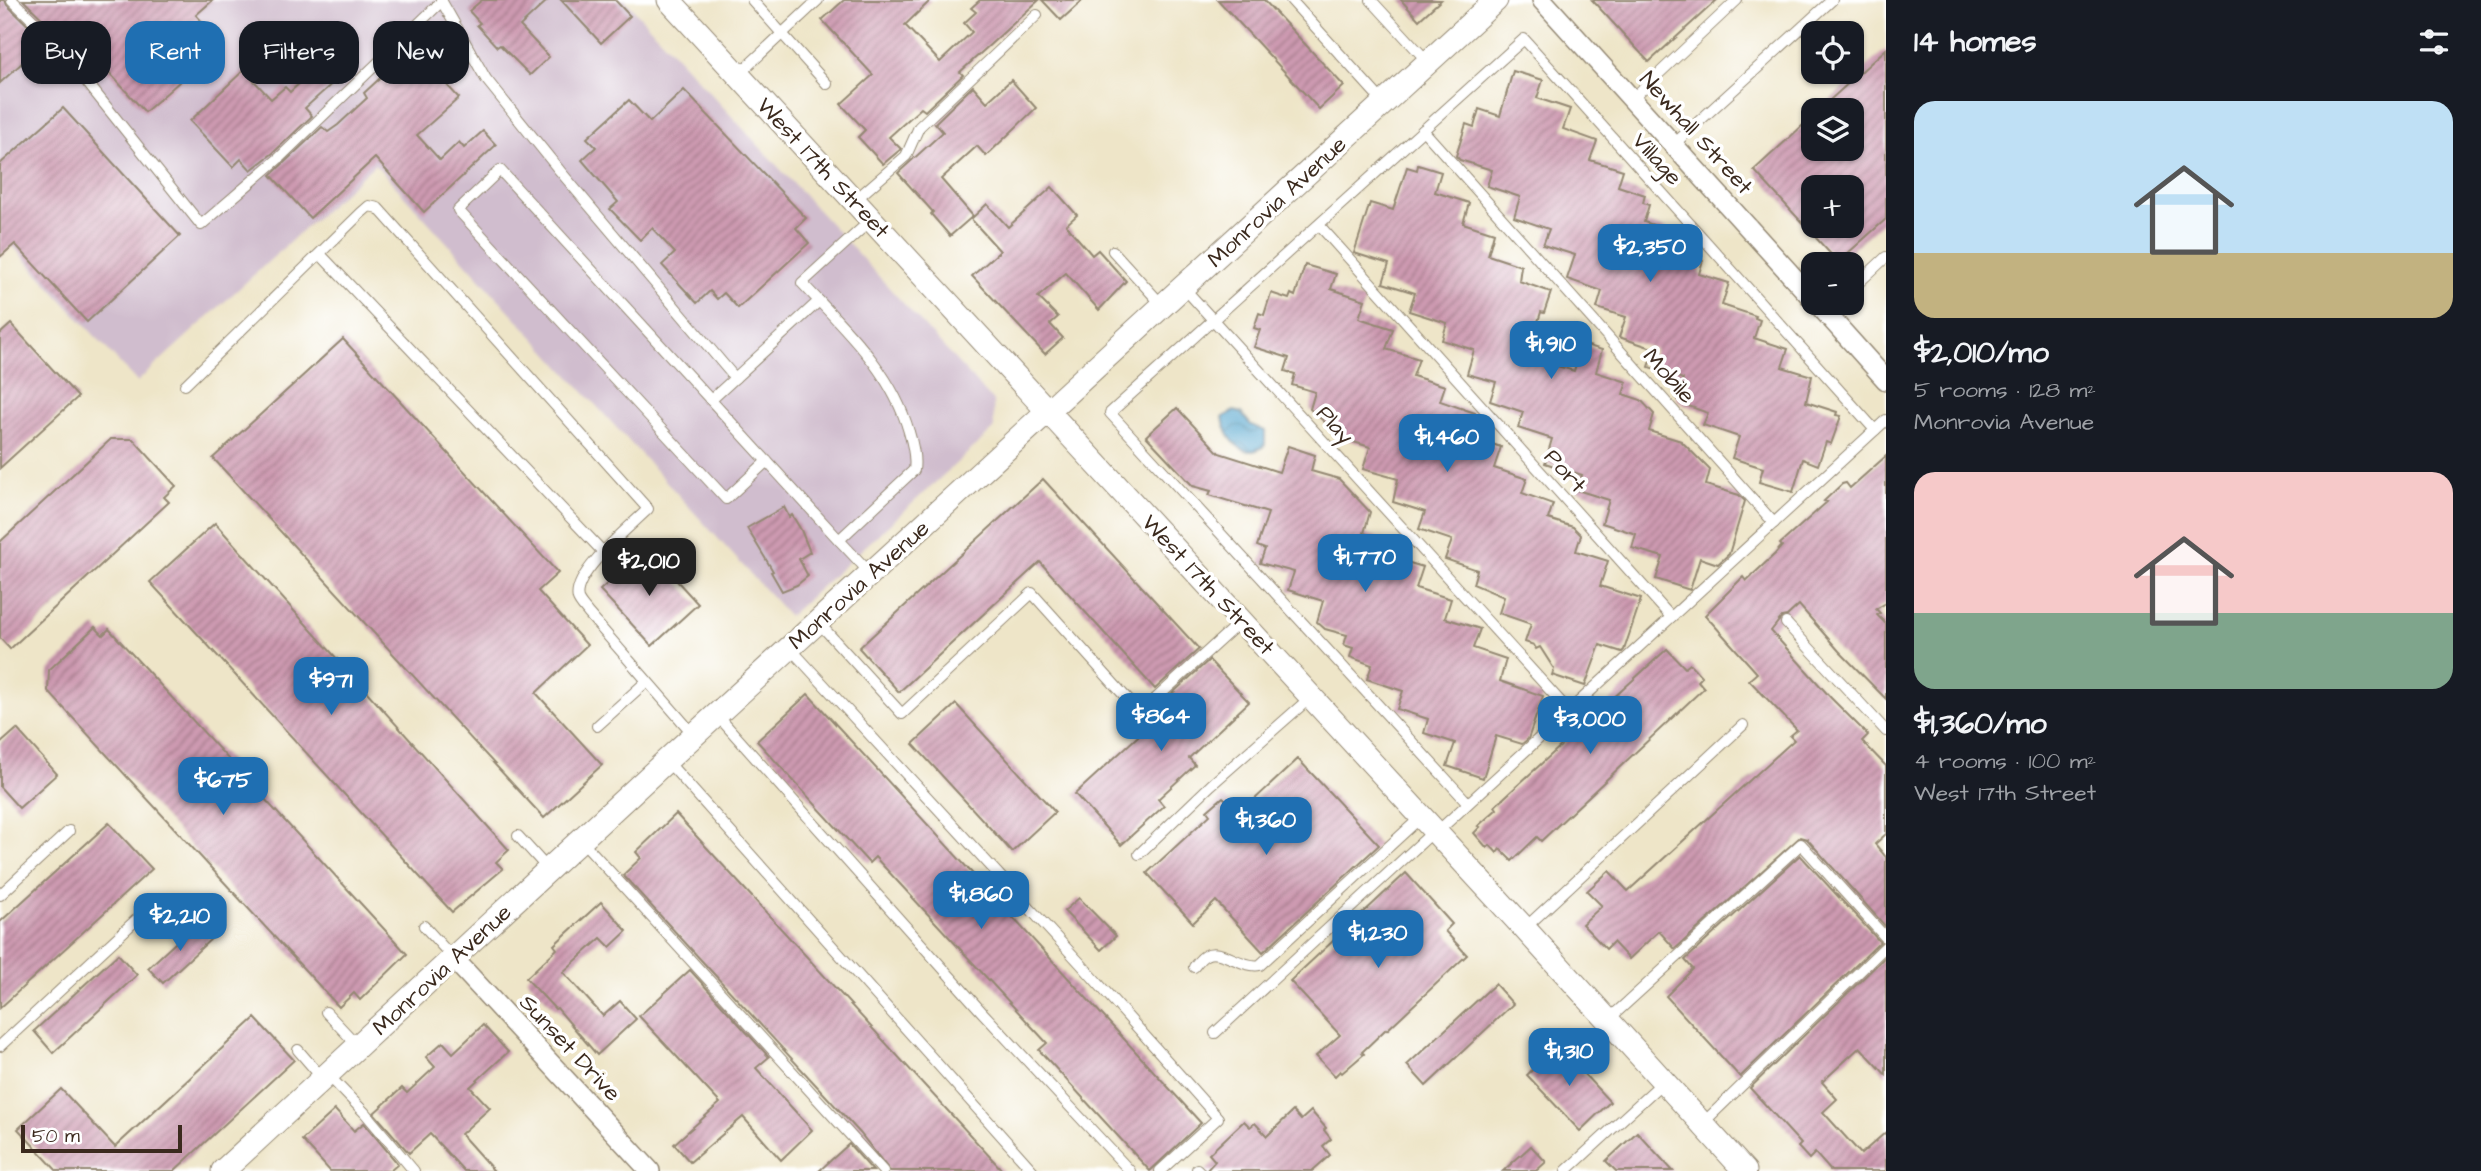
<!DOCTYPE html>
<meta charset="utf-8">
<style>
body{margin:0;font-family:"Architects Daughter",sans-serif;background:#20242c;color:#f1f3f6;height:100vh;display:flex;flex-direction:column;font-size:26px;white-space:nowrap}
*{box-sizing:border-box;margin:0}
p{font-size:23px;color:#9ea1a6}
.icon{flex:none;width:38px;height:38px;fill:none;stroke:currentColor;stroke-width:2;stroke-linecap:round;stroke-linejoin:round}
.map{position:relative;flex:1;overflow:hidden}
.details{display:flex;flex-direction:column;background:#171b24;width:595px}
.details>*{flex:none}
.hud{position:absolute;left:21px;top:21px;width:665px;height:63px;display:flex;gap:14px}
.controls{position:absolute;left:1801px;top:21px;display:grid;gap:14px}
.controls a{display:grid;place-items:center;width:63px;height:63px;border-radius:14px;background:#171b24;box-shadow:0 2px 5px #0004;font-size:35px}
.scale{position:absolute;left:21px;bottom:18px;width:161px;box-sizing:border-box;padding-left:7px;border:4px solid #3b2a1e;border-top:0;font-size:19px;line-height:24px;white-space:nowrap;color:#3b2a1e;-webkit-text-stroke:5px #fff;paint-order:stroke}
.price{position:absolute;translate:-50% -60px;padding:0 16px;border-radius:14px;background:#1f6fb2;color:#fff;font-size:23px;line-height:46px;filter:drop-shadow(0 2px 4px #0008)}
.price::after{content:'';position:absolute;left:50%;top:42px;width:21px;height:16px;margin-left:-10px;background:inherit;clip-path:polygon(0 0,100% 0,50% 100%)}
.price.active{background:#222;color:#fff}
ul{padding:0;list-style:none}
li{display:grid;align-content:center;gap:14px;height:371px;padding:0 28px}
li span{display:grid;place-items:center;height:217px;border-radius:21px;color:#555}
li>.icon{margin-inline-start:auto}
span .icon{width:126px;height:126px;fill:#fffc;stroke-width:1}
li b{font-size:30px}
h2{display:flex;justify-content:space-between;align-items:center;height:84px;padding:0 28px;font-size:30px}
.pill{padding:0 24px;border-radius:21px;background:#171b24;box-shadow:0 2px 5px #0004;font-size:24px;line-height:63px}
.pill.active{background:#1f6fb2;color:#fff}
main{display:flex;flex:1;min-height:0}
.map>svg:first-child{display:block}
</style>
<main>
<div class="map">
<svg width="1886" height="1171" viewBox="0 0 1886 1171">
<defs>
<pattern id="water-waves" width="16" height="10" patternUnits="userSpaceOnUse" patternTransform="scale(1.75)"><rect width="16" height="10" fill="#52a5cd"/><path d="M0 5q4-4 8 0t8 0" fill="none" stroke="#4587a6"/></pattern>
<pattern id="building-hatch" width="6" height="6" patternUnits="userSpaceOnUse" patternTransform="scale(1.75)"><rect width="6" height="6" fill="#cd9ab1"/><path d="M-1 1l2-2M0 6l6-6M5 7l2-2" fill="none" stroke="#a87e8f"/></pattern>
</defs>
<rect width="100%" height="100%" fill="#fff"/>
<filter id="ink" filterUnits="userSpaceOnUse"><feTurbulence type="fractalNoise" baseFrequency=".0143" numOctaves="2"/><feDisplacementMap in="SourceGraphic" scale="14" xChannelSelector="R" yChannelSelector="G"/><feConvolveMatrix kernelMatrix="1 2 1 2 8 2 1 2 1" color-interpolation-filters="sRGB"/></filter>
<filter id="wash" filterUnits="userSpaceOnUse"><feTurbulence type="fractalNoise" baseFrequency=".00686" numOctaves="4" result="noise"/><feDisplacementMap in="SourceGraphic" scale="28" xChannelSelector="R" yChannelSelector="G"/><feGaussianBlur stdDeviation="1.57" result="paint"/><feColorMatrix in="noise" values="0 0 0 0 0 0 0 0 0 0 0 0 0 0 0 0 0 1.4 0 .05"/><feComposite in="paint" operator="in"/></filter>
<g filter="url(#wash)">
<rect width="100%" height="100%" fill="#eee5c8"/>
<path fill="#d0bdce" d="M 0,0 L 625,0 L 993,401 L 994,429 L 789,616 L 375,164 L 137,382 L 0,232 Z"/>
<path fill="url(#water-waves)" stroke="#466876" stroke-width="2" d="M 1234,411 L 1241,413 L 1251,425 L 1265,431 L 1265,445 C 1244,463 1225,437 1223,417 Z"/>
<g id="blocks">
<g fill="url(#building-hatch)" fill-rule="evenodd">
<path d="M 0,0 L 5,0 L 7,5 L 45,42 L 0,83 Z"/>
<path d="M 23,0 L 213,0 L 196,15 L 222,44 L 145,112 L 65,24 L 56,32 Z"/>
<path d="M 482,0 L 548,0 L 520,26 L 549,57 L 530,75 L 500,45 L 497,47 L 477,25 L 480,23 L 469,11 Z"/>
<path d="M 561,0 L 615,0 L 630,16 L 601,43 Z"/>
<path d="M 844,0 L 931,0 L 905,25 L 940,62 L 972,32 L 964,23 L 976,12 L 971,8 L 980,0 L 1039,0 L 960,72 L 963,75 L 925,111 L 921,108 L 889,137 L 901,149 L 883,164 L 858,137 L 865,130 L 841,104 L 873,75 L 822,20 Z"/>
<path d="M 1042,0 L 1083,0 L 1061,20 Z"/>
<path d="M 1218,0 L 1264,0 L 1344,86 L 1319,109 Z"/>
<path d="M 1401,0 L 1441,0 L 1419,20 Z"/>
<path d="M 1592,0 L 1717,0 L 1649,62 Z"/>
<path d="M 341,45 L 356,62 L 305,108 L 312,116 L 273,153 L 251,170 L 241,159 L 233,167 L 190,121 L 244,70 L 271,99 L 285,87 L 290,92 Z"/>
<path d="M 415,46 L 449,83 L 447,85 L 459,98 L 417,135 L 440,160 L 459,142 L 464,148 L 483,131 L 496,145 L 424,212 L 375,158 L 310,218 L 271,175 L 322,127 L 328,132 L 338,125 L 367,98 L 364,93 Z"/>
<path d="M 1886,49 L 1886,219 L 1838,262 L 1754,170 L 1813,116 L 1813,149 L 1852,149 L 1852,110 L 1819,110 ZM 1813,187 L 1852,187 L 1852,226 L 1813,226 Z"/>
<path d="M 1513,71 L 1543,80 L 1537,98 L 1570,109 L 1563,129 L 1597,141 L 1590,160 L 1623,170 L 1618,186 L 1645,195 L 1643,203 L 1649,205 L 1644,222 L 1667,229 L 1666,233 L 1675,236 L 1671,250 L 1703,260 L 1699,274 L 1729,283 L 1722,305 L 1756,316 L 1755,318 L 1760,320 L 1754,338 L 1788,349 L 1782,367 L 1812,376 L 1806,402 L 1837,412 L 1836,415 L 1841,416 L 1831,444 L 1826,442 L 1818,465 L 1803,459 L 1793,492 L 1759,482 L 1763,468 L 1732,458 L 1739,437 L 1703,425 L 1708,413 L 1683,404 L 1676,398 L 1683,379 L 1649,367 L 1655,349 L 1619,337 L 1626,317 L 1597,308 L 1602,291 L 1567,279 L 1575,255 L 1543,245 L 1549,229 L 1514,217 L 1520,197 L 1487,186 L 1492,170 L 1460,160 L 1456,156 L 1466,124 L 1474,127 L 1479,109 L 1500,116 Z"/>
<path d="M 1011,80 L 1036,108 L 986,156 L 977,146 L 941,179 L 973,216 L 950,236 L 931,214 L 933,212 L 898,173 L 943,132 L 935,123 L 973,86 L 987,102 Z"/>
<path d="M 684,90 L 806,218 L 796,228 L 809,243 L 738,308 L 724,293 L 717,299 L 710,291 L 697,303 L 662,265 L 675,253 L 652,228 L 640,240 L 610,209 L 618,202 L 582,160 L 596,147 L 587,138 L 629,100 L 650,122 Z"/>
<path d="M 63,108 L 180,236 L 87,322 L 15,244 L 0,257 L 0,164 Z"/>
<path d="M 1418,165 L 1441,172 L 1435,192 L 1469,203 L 1463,223 L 1494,233 L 1488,255 L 1521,266 L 1519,281 L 1551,292 L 1544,313 L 1541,312 L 1527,357 L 1574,371 L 1582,344 L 1602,350 L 1596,372 L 1627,382 L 1623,394 L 1641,400 L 1654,414 L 1649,431 L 1681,441 L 1710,470 L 1706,485 L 1739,495 L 1745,501 L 1729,554 L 1718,564 L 1700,558 L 1690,590 L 1656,579 L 1663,557 L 1632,548 L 1636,534 L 1602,523 L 1609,500 L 1577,490 L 1582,475 L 1545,463 L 1552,439 L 1518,428 L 1523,412 L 1490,401 L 1496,382 L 1467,374 L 1474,350 L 1442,340 L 1447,323 L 1409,311 L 1415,293 L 1383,283 L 1389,264 L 1354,253 L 1370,203 L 1393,210 L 1407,167 L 1417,170 Z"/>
<path d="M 1052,187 L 1077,215 L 1066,225 L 1092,255 L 1098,250 L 1126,281 L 1099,310 L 1066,273 L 1038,297 L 1058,317 L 1050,324 L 1063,338 L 1045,354 L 972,276 L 1000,251 L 971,219 L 987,204 L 1008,227 Z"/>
<path d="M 1305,265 L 1336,274 L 1331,289 L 1365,300 L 1359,318 L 1393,329 L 1386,349 L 1419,359 L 1413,376 L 1445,386 L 1440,401 L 1475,413 L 1468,436 L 1501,447 L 1494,468 L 1527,479 L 1522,493 L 1553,504 L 1548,519 L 1573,527 L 1581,535 L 1576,551 L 1608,561 L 1600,586 L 1641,599 L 1624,650 L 1622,652 L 1600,645 L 1585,686 L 1552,675 L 1554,669 L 1540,647 L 1536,649 L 1534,645 L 1525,642 L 1531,624 L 1499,613 L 1504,597 L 1473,584 L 1477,570 L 1445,559 L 1452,540 L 1419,529 L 1425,512 L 1393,502 L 1398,479 L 1363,469 L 1370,447 L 1344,439 L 1310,409 L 1315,392 L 1292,385 L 1295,374 L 1285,371 L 1289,358 L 1254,347 L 1260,330 L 1254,328 L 1259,313 L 1264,315 L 1271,293 L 1289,299 L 1291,294 L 1295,296 Z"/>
<path d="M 11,324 L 78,397 L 0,468 L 0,334 Z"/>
<path d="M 343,339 L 558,573 L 538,591 L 587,645 L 536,693 L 602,765 L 544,818 L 213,458 Z"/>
<path d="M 1177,408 L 1219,453 L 1279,472 L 1288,446 L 1315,455 L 1311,471 L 1339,479 L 1370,512 L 1364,533 L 1397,544 L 1393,558 L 1423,567 L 1416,588 L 1451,599 L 1445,618 L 1480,629 L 1473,648 L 1506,659 L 1500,681 L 1543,696 L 1528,739 L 1522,744 L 1496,736 L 1483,778 L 1447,766 L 1455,743 L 1424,733 L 1428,719 L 1397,709 L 1403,691 L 1367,679 L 1372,665 L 1350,657 L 1353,648 L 1344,645 L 1347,635 L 1325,629 L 1317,622 L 1323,601 L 1288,590 L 1294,572 L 1260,563 L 1265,549 L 1257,546 L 1268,513 L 1209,495 L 1211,491 L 1193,486 L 1146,436 Z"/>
<path d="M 111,439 L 133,439 L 176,486 L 164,497 L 169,502 L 10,649 L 0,638 L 0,542 Z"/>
<path d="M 1886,456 L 1886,603 L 1876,609 L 1880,613 L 1877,615 L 1886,624 L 1886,699 L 1839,651 L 1799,605 L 1787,616 L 1782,617 L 1771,631 L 1831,698 L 1868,735 L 1862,741 L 1886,766 L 1886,834 L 1875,844 L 1886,857 L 1886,927 L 1807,839 L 1800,837 L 1675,949 L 1659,931 L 1629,959 L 1613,942 L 1606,949 L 1582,924 L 1602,906 L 1587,891 L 1609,871 L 1628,891 L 1794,740 L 1790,736 L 1797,730 L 1749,680 L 1757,673 L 1705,615 L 1743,577 L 1746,581 L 1775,554 L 1782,546 L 1780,544 L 1827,502 L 1824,501 L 1842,484 L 1846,483 L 1850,488 Z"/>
<path d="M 1043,479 L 1199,649 L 1155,689 L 1040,562 L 899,692 L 859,648 Z"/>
<path d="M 784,507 L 789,517 L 792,515 L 801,530 L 810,552 L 799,559 L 808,576 L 797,585 L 782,591 L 771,572 L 773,571 L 747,528 Z"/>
<path d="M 215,523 L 509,850 L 496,862 L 503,869 L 452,912 L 150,582 Z"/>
<path d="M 640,554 L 650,565 L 657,559 L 698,604 L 652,646 L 600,590 Z"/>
<path d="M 95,627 L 103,635 L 109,629 L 407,954 L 360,1000 L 354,993 L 339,1007 L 48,691 L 49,670 Z"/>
<path d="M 1667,649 L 1685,668 L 1690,664 L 1702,677 L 1698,681 L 1704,688 L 1541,841 L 1537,837 L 1512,861 L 1500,849 L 1497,853 L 1490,845 L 1487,848 L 1474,833 L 1480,827 L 1478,826 L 1497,809 L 1495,806 Z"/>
<path d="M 1209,660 L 1249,702 L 1189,758 L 1195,765 L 1158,799 L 1164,806 L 1121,845 L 1075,794 L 1171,706 L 1165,700 Z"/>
<path d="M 808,694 L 1201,1123 L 1150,1171 L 1039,1050 L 1047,1043 L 875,857 L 869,863 L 757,741 Z"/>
<path d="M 956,704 L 1055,812 L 1012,852 L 913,744 Z"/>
<path d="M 17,729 L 57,774 L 19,808 L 0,787 L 0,744 Z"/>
<path d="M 1298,759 L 1379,845 L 1263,952 L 1216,901 L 1193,923 L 1147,873 L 1210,815 L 1207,811 L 1223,797 L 1240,813 Z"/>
<path d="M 676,814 L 1003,1171 L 890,1171 L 860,1133 L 623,875 L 641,858 L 636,852 Z"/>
<path d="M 109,823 L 152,869 L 0,1008 L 0,922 Z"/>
<path d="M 1800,855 L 1880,942 L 1740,1077 L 1666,996 L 1693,969 L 1685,960 Z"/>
<path d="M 1406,873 L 1452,924 L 1445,931 L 1467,955 L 1387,1030 L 1386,1029 L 1362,1052 L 1364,1054 L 1342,1073 L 1340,1071 L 1335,1076 L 1316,1056 L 1340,1035 L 1290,981 Z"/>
<path d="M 1079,898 L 1116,936 L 1101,950 L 1064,911 Z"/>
<path d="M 601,902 L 627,931 L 610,947 L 601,938 L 563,972 L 603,1016 L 620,1001 L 636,1019 L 597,1055 L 557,1008 L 555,1009 L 526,978 L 557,949 L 554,945 Z"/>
<path d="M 198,922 L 212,938 L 163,983 L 148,968 Z"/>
<path d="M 118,954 L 137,975 L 53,1053 L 34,1031 Z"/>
<path d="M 1886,956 L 1886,1075 L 1860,1047 L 1822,1082 L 1837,1099 L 1823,1112 L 1861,1154 L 1886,1132 L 1886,1171 L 1831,1171 L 1815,1153 L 1809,1159 L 1798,1147 L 1801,1144 L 1750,1088 Z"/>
<path d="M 690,970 L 769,1057 L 756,1068 L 812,1130 L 781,1160 L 743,1117 L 690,1162 L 674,1144 L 720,1103 L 639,1016 Z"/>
<path d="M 1495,984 L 1513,1004 L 1426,1086 L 1407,1065 Z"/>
<path d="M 255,1018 L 294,1060 L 174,1171 L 57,1171 L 18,1129 L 61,1089 L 115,1147 Z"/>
<path d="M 483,1025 L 508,1052 L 470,1087 L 490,1108 L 461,1134 L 494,1171 L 464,1171 L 430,1134 L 409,1153 L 374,1113 L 402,1088 L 407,1093 L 435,1067 L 426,1057 L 443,1042 L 453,1053 Z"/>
<path d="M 1558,1046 L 1610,1102 L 1580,1131 L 1527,1075 Z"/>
<path d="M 335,1110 L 354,1131 L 364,1123 L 398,1164 L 390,1171 L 330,1171 L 302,1140 Z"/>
<path d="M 1293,1111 L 1301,1120 L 1311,1111 L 1326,1128 L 1324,1130 L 1331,1139 L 1323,1146 L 1330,1155 L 1312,1171 L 1206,1171 L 1215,1161 L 1209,1154 L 1244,1121 L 1250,1127 L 1255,1123 L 1267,1136 Z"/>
<path d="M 1637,1132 L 1673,1171 L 1616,1171 L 1606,1161 Z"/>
<path d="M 849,1144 L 873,1171 L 819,1171 Z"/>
<path d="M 1531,1146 L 1546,1162 L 1536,1171 L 1503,1171 Z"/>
</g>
</g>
</g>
<g filter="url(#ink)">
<use href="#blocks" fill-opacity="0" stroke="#948873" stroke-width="2"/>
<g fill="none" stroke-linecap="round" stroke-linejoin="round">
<defs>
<g id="service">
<path d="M 12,0 L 54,41 L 201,225 L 278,159 L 442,1"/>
<path d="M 441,0 L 486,79 L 560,171 L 735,378"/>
<path d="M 752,0 L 827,84"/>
<path d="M 1291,0 L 1384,103"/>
<path d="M 1371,0 L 1428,62"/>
<path d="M 738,75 L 818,0"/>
<path d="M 1632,99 L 1737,0"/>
<path d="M 1423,130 L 1774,523"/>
<path d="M 1673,145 L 1832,0"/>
<path d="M 854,201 L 906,156 L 919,127 L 1037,15"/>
<path d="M 1319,225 L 1671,617"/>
<path d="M 1113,251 L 1163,306"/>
<path d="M 320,254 L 604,553"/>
<path d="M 1184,288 L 1569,711"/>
<path d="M 1852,289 L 1886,257"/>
<path d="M 1825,312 L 1836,303"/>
<path d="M 185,385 L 361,213 L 369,206 L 378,208 L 648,509 C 631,526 571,574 578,599 C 580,604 585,609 588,613 L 694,735"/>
<path d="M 711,400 L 819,301"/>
<path d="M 767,461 L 726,499 L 458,210 L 500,170 L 839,540"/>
<path d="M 871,574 L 839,540 L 914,470 C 916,457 913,445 909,432 C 892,371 844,328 802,283 L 871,220"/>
<path d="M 818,622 L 902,714 L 1032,593 L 1140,713 L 1241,621"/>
<path d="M 1786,623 L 1886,731"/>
<path d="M 790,648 L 1080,963 L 1218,1118 L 1160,1171"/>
<path d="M 717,715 L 981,1011 L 1130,1171"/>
<path d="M 597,726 L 647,681"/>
<path d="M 667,761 L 1033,1171"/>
<path d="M 1468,803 L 1110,413 L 1524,39 L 1875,430"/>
<path d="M 1437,832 L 1886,420"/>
<path d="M 518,836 L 548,869"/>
<path d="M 582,841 L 883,1171"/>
<path d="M 1139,854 L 1211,785 L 1311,697"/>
<path d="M 0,895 L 69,831"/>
<path d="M 424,926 L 454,959"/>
<path d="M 1525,928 L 1743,725"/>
<path d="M 1194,967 C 1197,963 1201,957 1206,955 C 1220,947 1243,969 1260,965 L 1421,817"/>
<path d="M 326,1012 L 358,1046"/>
<path d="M 1608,1020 L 1801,844 L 1886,938"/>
<path d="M 1215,1033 L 1434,831"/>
<path d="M 0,1046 L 136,920"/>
<path d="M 298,1050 L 323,1079"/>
<path d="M 328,1075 L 365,1113 L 414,1171"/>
<path d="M 1702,1124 L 1886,946"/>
<path d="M 1197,1169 L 1199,1171"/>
<path d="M 1566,1171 L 1663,1082"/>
</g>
<g id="minor">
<path d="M 1542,0 L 1813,299"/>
<path d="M 1817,303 L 1886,380"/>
<path d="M 454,959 L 650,1171"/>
</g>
<g id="tertiary">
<path d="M 669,0 L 1525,929 L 1745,1171"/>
<path d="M 223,1171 L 666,761 L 1496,0"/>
</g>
</defs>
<use href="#service" stroke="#948873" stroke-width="12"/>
<use href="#minor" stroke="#948873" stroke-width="22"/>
<use href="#tertiary" stroke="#948873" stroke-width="25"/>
<use href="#service" stroke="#fff" stroke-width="10"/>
<use href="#minor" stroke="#fff" stroke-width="19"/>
<use href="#tertiary" stroke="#fff" stroke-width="23"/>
</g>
</g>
<g text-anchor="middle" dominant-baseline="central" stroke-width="7" stroke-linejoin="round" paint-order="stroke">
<g font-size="23" fill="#3b2a1e" stroke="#fff">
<text transform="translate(1696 133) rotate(48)">Newhall Street</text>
<text transform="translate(1657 159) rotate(48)">Village</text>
<text transform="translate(823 168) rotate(47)">West 17th Street</text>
<text transform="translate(1277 202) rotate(-43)">Monrovia Avenue</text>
<text transform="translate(1669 376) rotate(48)">Mobile</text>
<text transform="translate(1335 425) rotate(48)">Play</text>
<text transform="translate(1565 471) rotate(48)">Port</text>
<text transform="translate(859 585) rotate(-42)">Monrovia Avenue</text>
<text transform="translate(1208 585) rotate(47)">West 17th Street</text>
<text transform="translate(442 970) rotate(-43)">Monrovia Avenue</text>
<text transform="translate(570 1048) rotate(47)">Sunset Drive</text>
</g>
</g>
</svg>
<div class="controls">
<a><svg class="icon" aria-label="locate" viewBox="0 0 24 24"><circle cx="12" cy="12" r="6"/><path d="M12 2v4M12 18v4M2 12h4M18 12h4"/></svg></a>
<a><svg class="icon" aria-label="layers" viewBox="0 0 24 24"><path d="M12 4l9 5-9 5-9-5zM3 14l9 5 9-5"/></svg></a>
<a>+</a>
<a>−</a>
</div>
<div class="scale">50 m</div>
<b class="price" style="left:1650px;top:284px">$2,350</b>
<b class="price" style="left:1551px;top:381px">$1,910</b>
<b class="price" style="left:1447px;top:474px">$1,460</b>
<b class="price" style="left:1365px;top:594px">$1,770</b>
<b class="price active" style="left:649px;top:598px">$2,010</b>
<b class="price" style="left:331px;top:717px">$971</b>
<b class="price" style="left:1161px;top:753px">$864</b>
<b class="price" style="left:1590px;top:756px">$3,000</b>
<b class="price" style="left:223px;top:817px">$675</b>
<b class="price" style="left:1266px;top:857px">$1,360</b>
<b class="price" style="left:981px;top:931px">$1,860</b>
<b class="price" style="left:180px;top:953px">$2,210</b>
<b class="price" style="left:1378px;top:970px">$1,230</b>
<b class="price" style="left:1569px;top:1088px">$1,310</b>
<div class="hud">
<a class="pill">Buy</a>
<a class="pill active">Rent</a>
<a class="pill">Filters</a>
<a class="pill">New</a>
</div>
</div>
<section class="details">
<h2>14 homes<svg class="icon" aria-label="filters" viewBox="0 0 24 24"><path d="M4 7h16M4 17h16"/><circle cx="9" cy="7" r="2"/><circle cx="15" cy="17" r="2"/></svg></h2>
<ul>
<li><span style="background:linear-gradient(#bfe0f5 70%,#c2b280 0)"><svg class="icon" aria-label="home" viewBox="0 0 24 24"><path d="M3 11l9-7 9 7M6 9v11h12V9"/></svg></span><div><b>$2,010/mo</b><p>5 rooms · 128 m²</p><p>Monrovia Avenue</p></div></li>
<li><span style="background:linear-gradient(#f6c9c9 65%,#7fa58c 0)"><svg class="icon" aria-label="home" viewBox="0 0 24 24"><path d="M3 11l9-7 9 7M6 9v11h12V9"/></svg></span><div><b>$1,360/mo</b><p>4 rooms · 100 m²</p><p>West 17th Street</p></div></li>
</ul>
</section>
</main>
